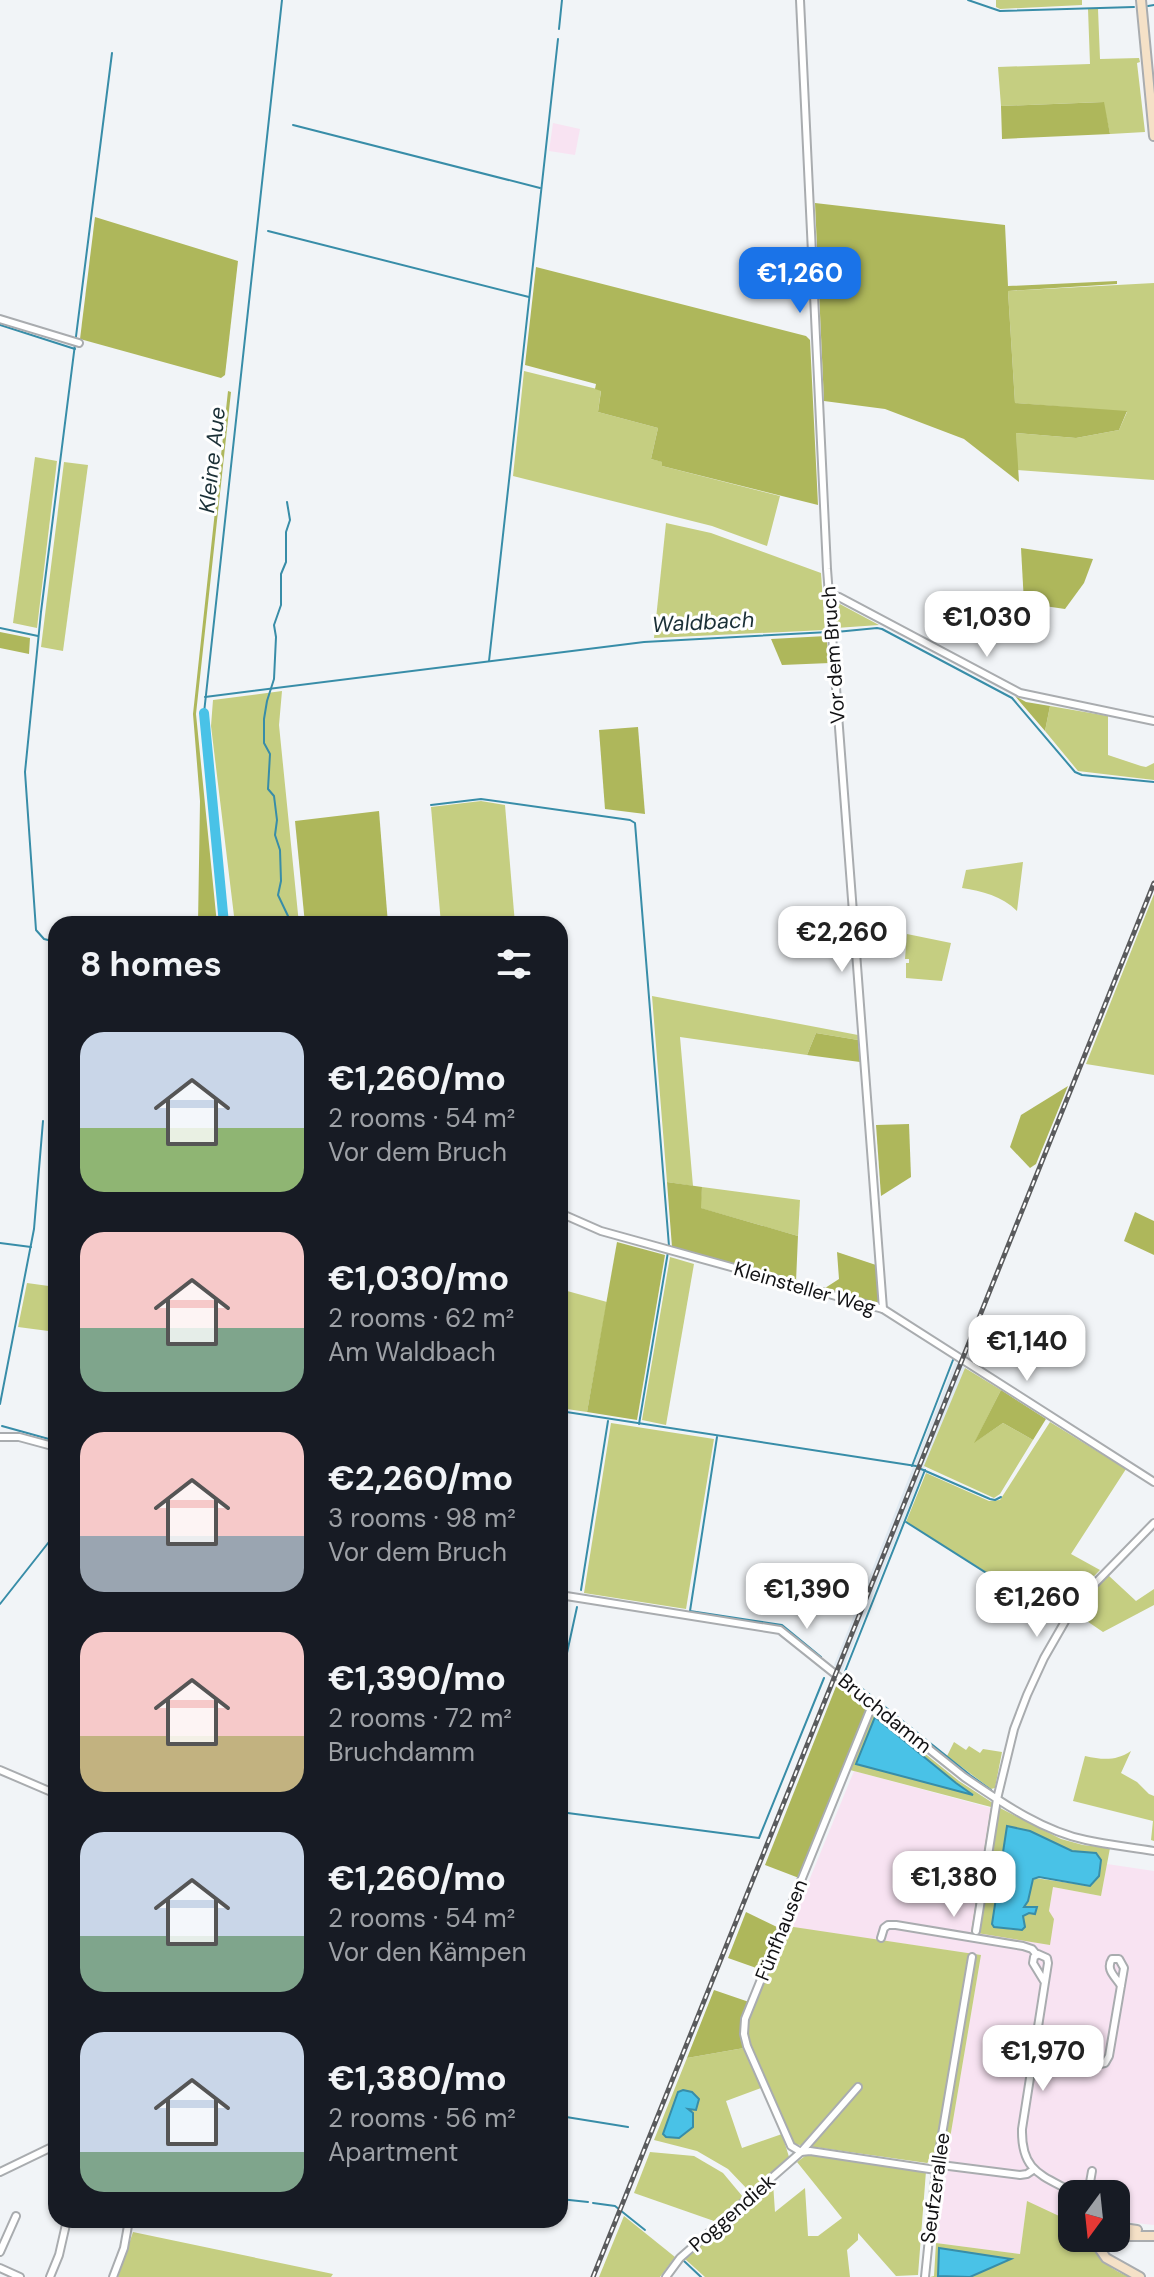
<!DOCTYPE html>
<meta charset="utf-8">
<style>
body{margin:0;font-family:"DM Sans",sans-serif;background:#242831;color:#f1f3f6;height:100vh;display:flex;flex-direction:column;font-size:30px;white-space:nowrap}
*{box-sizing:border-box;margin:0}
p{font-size:26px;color:#9ea1a6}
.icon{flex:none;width:44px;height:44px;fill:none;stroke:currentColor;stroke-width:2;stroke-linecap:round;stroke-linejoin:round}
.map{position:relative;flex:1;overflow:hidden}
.details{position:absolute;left:48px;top:916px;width:520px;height:1312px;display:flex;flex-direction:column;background:#171b24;border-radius:24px;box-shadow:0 2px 6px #0004}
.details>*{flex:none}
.needle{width:52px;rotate:195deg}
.buttons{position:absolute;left:1058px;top:2180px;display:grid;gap:16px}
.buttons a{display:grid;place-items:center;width:72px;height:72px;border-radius:16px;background:#171b24;box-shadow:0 2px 6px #0004;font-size:40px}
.price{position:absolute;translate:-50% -68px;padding:0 18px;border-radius:16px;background:#fff;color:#222;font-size:26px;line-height:52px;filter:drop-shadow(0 2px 4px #0008)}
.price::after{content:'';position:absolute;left:50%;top:48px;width:24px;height:18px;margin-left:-12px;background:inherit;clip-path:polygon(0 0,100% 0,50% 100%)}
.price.selected{background:#1a73e8;color:#fff}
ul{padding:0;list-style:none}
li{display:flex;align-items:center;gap:24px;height:200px;padding:0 32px}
li span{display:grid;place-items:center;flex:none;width:224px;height:160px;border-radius:24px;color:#555}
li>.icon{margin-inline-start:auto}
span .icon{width:96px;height:96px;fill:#fffc;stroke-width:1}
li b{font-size:34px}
h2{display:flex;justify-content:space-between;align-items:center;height:96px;padding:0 32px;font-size:34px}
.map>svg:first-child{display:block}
</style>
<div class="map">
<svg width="1154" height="2277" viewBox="0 0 1154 2277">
<rect width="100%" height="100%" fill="#f1f4f7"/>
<path fill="#e0e9f1" d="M 955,1362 L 965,1368 L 842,1672 L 834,1665 Z"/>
<g fill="#f8e3f2">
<path d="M 553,123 L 580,129 L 575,155 L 549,151 Z"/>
<path d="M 854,1771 L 991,1808 L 971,1933 L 1049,1911 L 1053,1887 L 1101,1896 L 1107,1864 L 1154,1871 L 1154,2225 L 1116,2221 L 1116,2194 L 1072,2194 L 1072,2222 L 1027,2202 L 1020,2254 L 936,2243 L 946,2162 L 981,1955 L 790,1927 Z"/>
</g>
<g fill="#c5ce81" fill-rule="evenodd">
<path d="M 996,0 L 1082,0 L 1082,5 L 1000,9 L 996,7 Z"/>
<path d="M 1088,9 L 1098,9 L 1100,59 L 1139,58 L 1140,62 L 1137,63 L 1145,132 L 1110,134 L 1103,102 L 1001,106 L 998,67 L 1090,64 Z"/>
<path d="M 1154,283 L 1154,480 L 1017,470 L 1016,433 L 1076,438 L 1119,430 L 1127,412 L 1015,403 L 1008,291 Z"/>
<path d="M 524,371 L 601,390 L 598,412 L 658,428 L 651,459 L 663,462 L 662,466 L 780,496 L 767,546 L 712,526 L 513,476 Z"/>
<path d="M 35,457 L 57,461 L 37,628 L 13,623 Z"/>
<path d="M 64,462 L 88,465 L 63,651 L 41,647 Z"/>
<path d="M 666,523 L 711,533 L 821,573 L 825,630 L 654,638 Z"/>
<path d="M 838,603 L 879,625 L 836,628 L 834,605 Z"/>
<path d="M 282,691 L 279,725 L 299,924 L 235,924 L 211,726 L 213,700 Z"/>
<path d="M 1050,706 L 1108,716 L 1108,755 L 1141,766 L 1146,767 L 1154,763 L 1154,780 L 1078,771 L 1045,731 Z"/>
<path d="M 481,801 L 505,805 L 515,924 L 441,924 L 431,807 Z"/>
<path d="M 1023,862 L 1017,911 C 1002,896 982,891 962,888 L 966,870 Z"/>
<path d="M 1154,894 L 1154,1075 L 1086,1064 Z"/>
<path d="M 907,934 L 951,943 L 942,981 L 906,978 L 906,963 L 909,963 L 909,959 L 905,959 Z"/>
<path d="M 652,996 L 858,1035 L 858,1040 L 816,1033 L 807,1055 L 680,1037 L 693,1186 L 667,1182 Z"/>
<path d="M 702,1187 L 800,1200 L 798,1236 L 700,1208 Z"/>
<path d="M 670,1257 L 694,1264 L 666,1425 L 642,1420 Z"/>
<path d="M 27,1283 L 56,1287 L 56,1332 L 18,1327 Z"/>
<path d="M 560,1289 L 607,1302 L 587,1412 L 560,1408 Z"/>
<path d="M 965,1368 L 1001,1390 L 975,1442 L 1003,1423 L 1033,1440 L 1000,1494 L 994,1498 L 924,1466 Z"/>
<path d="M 1050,1422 L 1126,1469 L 1071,1554 L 1100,1570 L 1070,1601 L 1060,1618 L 906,1522 L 926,1473 L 989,1501 L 1000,1500 Z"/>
<path d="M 611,1423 L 714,1439 L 686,1609 L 584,1593 Z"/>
<path d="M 1108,1575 L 1136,1601 L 1154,1589 L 1154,1605 L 1103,1632 L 1075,1613 Z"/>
<path d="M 876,1714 L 959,1781 L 1002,1809 L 1061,1839 L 1083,1845 L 1110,1848 L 1101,1896 L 1053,1887 L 1049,1911 L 1054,1919 L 1050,1945 L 971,1932 L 991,1807 L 850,1770 L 872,1715 ZM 875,1718 L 956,1783 L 970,1793 L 857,1764 ZM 1030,1831 L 1072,1851 L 1092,1853 L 1099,1876 L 1090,1886 L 1035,1878 L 1032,1882 L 1023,1907 L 1036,1907 L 1035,1913 L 1029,1913 L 1023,1916 L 1024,1928 L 1015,1930 L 994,1927 Z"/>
<path d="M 954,1742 L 966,1750 L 969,1746 L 980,1753 L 983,1749 L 1002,1752 L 995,1788 L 991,1789 L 947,1756 Z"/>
<path d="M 1131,1751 L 1121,1773 L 1137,1782 L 1149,1794 L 1154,1796 L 1154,1841 L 1151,1840 L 1153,1821 L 1073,1801 L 1085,1756 C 1103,1760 1116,1761 1131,1751 Z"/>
<path d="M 787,1926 L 981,1955 L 946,2162 L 932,2159 L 927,2163 L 793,2144 L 751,2047 L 748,2035 L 749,2019 Z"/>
<path d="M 744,2048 L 761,2088 L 726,2101 L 742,2148 L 782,2134 L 789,2157 L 749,2191 L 728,2169 L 697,2151 L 654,2140 L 687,2058 Z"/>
<path d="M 650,2152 L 694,2156 L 723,2173 L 743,2197 L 714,2221 L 634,2193 Z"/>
<path d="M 815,2155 L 926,2171 L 918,2275 L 896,2276 L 858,2233 L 858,2240 L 847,2250 L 850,2277 L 705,2277 L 685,2259 L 773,2183 L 775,2212 L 805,2188 L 808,2236 L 818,2236 L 842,2218 L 797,2162 L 805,2156 Z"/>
<path d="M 1027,2201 L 1072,2222 L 1072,2237 L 1076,2247 C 1093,2244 1096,2253 1107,2264 C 1114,2270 1122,2274 1130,2277 L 930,2277 L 934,2276 L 936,2243 L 1020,2254 Z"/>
<path d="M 624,2216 L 675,2257 L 660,2277 L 599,2277 Z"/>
<path d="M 133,2232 L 333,2274 L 331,2277 L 118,2277 Z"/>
</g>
<g fill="#aeb75b">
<path d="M 1104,102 L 1110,134 L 1002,139 L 1001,106 Z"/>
<path d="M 815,203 L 1005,225 L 1008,286 L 1117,281 L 1117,284 L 1008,291 L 1015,403 L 1127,411 L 1119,430 L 1076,438 L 1016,433 L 1019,482 L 964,439 L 885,409 L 824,401 Z"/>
<path d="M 95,217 L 238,261 L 225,375 L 221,378 L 80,339 Z"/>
<path d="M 536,267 L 806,336 L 810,340 L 818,505 L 662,466 L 662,462 L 651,459 L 658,428 L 598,412 L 601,391 L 595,389 L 596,384 L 525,365 Z"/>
<path d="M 228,391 L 231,392 L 196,714 L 217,924 L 198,924 L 200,801 L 193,714 Z"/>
<path d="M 1021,548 L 1093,559 L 1084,583 L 1065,609 L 1024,603 Z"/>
<path d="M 0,632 L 30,638 L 29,654 L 0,648 Z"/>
<path d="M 826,636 L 830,663 L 782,665 L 771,639 Z"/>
<path d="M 1015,696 L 1026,702 L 1050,706 L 1045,731 Z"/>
<path d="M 638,727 L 645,814 L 605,809 L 599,730 Z"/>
<path d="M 379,811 L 388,924 L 305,924 L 295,821 Z"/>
<path d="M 816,1033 L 858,1040 L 860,1062 L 807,1055 Z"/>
<path d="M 1068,1086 L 1036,1164 L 1030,1168 L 1010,1147 L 1021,1115 Z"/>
<path d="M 909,1124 L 911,1177 L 881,1196 L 876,1125 Z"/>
<path d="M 667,1182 L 702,1187 L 701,1208 L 798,1236 L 796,1282 L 672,1247 Z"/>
<path d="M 1135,1212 L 1154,1221 L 1154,1255 L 1124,1241 Z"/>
<path d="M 617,1242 L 665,1255 L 637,1420 L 587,1412 Z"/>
<path d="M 837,1252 L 876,1265 L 879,1303 L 877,1305 L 822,1290 L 839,1279 Z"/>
<path d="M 1001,1390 L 1046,1419 L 1033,1440 L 1003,1423 L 974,1443 Z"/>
<path d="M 837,1684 L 867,1707 L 799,1878 L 765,1865 Z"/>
<path d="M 746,1912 L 779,1928 L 762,1970 L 728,1958 Z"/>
<path d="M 714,1990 L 749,2002 L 741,2035 L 744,2048 L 687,2058 Z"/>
</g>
<g fill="#49c2e7" stroke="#388da8" stroke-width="2">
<path d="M 875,1717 L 956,1783 L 973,1795 L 856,1764 Z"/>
<path d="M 1007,1826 L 1030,1831 L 1072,1851 L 1096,1853 L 1101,1860 L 1099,1876 L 1090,1886 L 1039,1877 L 1033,1879 L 1028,1901 L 1024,1907 L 1037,1907 L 1035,1914 L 1029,1913 L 1023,1916 L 1025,1927 L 1022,1930 L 994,1927 L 992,1924 Z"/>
<path d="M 683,2090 L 692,2092 L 699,2099 L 696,2110 L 688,2109 L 693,2113 L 693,2127 L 679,2138 L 666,2137 L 663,2134 L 678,2092 Z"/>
<path d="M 939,2248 L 1011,2259 L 970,2277 L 938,2276 Z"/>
</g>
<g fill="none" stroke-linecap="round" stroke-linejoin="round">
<g stroke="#388da8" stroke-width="2">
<path d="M 968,0 L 1000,11 L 1134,7"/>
<path d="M 1148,6 L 1154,5"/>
<path d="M 559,29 L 562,0"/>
<path d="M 293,125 L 540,188"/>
<path d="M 268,231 L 529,297"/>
<path d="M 0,325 L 75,349"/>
<path d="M 287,502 L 290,520 L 286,532 L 286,562 L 281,574 L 281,605 L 274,625 L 276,637 L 274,679 L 267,701 L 264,719 L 264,743 L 270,754 L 268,789 L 274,796 L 277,820 L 275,835 L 280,850 L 281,881 L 278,895 L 288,916 L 288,924"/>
<path d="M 0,628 L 38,636"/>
<path d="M 836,632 L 877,628 L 882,629 L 1012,698 L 1075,772 L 1082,775 L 1154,782"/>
<path d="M 489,661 L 558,39"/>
<path d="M 205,697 L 644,642 L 829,632"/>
<path d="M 204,713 L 282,0"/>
<path d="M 431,805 L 481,799 L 630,820 L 635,823 L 669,1246"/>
<path d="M 56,942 L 44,939 L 36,930 L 25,772 L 41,612 L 112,53"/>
<path d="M 0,1243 L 31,1247"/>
<path d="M 0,1404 L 34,1229 L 43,1121"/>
<path d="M 560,1411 L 916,1466"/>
<path d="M 639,1424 L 668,1252"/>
<path d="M 2,1426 L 56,1441"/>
<path d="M 717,1437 L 690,1611 L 782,1625 L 821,1657"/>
<path d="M 912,1466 L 953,1360"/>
<path d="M 921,1469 L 990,1499 L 995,1500 L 1001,1497"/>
<path d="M 925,1470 L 844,1674 L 970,1775 L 991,1790"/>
<path d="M 906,1522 L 1059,1619"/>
<path d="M 581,1590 L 608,1421"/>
<path d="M 0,1604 L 56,1533"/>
<path d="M 560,1685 L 577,1607"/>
<path d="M 560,1812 L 759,1838 L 824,1678"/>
<path d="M 560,2116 L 628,2127"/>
<path d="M 560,2199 L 588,2202"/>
<path d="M 593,2203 L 615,2206 L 645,2230"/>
<path d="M 684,2261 L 701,2277"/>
</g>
<path stroke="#49c2e7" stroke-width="10" d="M 204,713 L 224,924"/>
<defs>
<g id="street">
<path d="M 800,0 L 827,569 L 883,1309"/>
<path d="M 0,319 L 79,343"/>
<path d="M 829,595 L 839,597 L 1020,693 L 1154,721"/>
<path d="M 560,1213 L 601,1231 L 883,1309 L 1154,1482"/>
<path d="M 0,1437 L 19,1437 L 56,1447"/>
<path d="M 560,1595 L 780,1630 L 964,1777 C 1001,1802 1042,1831 1086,1840 C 1108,1845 1131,1847 1154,1851"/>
<path d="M 873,1703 L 745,2019 L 744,2034 L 747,2046 L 791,2146 L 801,2152 L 810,2151 L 936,2170"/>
<path d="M 0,1770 L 56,1794"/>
<path d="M 976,1931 L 997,1799 L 1014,1729 L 1027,1695 L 1044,1658 L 1075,1604 L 1154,1523"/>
<path d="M 881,1938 L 884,1928 L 888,1925 L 896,1925 L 1023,1946 L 1032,1949 L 1037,1955"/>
<path d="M 1044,1981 L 1033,1963 L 1034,1957 L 1038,1954 L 1047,1958 L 1048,1963 L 1022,2129 C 1021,2173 1043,2175 1076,2194"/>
<path d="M 1033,2058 L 1090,2066 L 1105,2063 L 1109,2056 L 1124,1968 L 1119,1959 L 1112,1959 C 1105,1970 1116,1977 1121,1986"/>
<path d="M 941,2165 L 1020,2175 L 1027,2174 L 1033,2170"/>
<path d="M 0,2172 L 56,2145"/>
<path d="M 1088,2194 L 1092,2171"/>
<path d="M 0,2252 L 16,2216"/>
<path d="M 0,2268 L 20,2277"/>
<path d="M 50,2277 L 59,2255 L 67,2220"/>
<path d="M 113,2277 L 124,2248 L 129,2220"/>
<path d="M 666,2277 L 680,2258 L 801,2152 L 858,2087"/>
<path d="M 925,2277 L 936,2170 L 972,1957"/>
</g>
<g id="secondary">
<path d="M 1141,0 L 1154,136"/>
<path d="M 1116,2227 L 1137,2230"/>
<path d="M 1116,2236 L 1154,2236"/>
<path d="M 1087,2238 C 1094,2247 1104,2247 1111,2238"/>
<path d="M 1097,2245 L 1106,2258 L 1140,2277"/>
</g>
</defs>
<use href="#street" stroke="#a9acaf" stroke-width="10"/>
<use href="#secondary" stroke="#a9acaf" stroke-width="12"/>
<use href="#street" stroke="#fff" stroke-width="6"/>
<use href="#secondary" stroke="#f5e1c7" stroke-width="8"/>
<defs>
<path id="rail" d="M 593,2277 L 1154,883"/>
</defs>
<use href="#rail" stroke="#5a5b5d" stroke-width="5"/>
<use href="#rail" stroke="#fff" stroke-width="2" stroke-dasharray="6" stroke-linecap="butt"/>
</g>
<g text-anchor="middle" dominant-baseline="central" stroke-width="6" stroke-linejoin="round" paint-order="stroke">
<g font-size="20" fill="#121214" stroke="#fff">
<text transform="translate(833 655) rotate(-94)">Vor dem Bruch</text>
<text transform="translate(805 1288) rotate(16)">Kleinsteller Weg</text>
<text transform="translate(885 1713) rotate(39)">Bruchdamm</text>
<text transform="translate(781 1930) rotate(-68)">Fünfhausen</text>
<text transform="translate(935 2188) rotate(-82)">Seufzerallee</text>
<text transform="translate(732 2213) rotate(-41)">Poggendiek</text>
</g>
<g font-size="22" font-style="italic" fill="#1b3037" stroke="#fff">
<text transform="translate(212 460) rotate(-84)">Kleine Aue</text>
<text transform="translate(703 622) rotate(-3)">Waldbach</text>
</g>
</g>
</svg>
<div class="buttons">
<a><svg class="needle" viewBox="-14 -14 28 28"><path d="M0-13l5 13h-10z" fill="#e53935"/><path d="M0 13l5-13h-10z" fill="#9ea1a6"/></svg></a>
</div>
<b class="price selected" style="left:800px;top:315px">€1,260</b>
<b class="price" style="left:987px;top:659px">€1,030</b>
<b class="price" style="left:842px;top:974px">€2,260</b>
<b class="price" style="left:1027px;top:1383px">€1,140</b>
<b class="price" style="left:807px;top:1631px">€1,390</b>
<b class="price" style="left:1037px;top:1639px">€1,260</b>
<b class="price" style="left:954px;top:1919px">€1,380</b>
<b class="price" style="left:1043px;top:2093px">€1,970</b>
<section class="details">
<h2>8 homes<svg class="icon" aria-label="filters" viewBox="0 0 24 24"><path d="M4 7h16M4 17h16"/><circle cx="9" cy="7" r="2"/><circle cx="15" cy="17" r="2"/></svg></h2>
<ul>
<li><span style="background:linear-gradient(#c9d6e8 60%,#8fb573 0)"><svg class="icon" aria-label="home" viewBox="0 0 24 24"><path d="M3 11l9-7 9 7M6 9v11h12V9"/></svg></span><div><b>€1,260/mo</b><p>2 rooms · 54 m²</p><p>Vor dem Bruch</p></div></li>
<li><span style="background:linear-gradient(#f6c9c9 60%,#7fa58c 0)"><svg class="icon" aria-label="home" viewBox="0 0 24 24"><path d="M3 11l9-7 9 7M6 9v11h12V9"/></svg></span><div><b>€1,030/mo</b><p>2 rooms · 62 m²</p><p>Am Waldbach</p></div></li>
<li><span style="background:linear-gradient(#f6c9c9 65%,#9aa5b1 0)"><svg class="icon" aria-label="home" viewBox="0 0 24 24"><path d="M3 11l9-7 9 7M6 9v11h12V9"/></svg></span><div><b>€2,260/mo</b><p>3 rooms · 98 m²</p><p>Vor dem Bruch</p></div></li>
<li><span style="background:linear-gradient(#f6c9c9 65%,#c2b280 0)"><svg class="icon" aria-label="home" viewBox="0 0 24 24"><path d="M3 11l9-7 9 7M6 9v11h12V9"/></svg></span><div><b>€1,390/mo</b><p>2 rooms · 72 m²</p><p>Bruchdamm</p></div></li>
<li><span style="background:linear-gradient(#c9d6e8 65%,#7fa58c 0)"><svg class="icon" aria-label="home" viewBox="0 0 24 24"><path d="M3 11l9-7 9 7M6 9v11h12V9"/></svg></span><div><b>€1,260/mo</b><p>2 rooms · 54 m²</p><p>Vor den Kämpen</p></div></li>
<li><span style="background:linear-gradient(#c9d6e8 75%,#7fa58c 0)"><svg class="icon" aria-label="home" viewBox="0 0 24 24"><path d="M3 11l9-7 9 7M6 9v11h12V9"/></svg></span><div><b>€1,380/mo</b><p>2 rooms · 56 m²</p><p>Apartment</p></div></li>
</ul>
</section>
</div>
